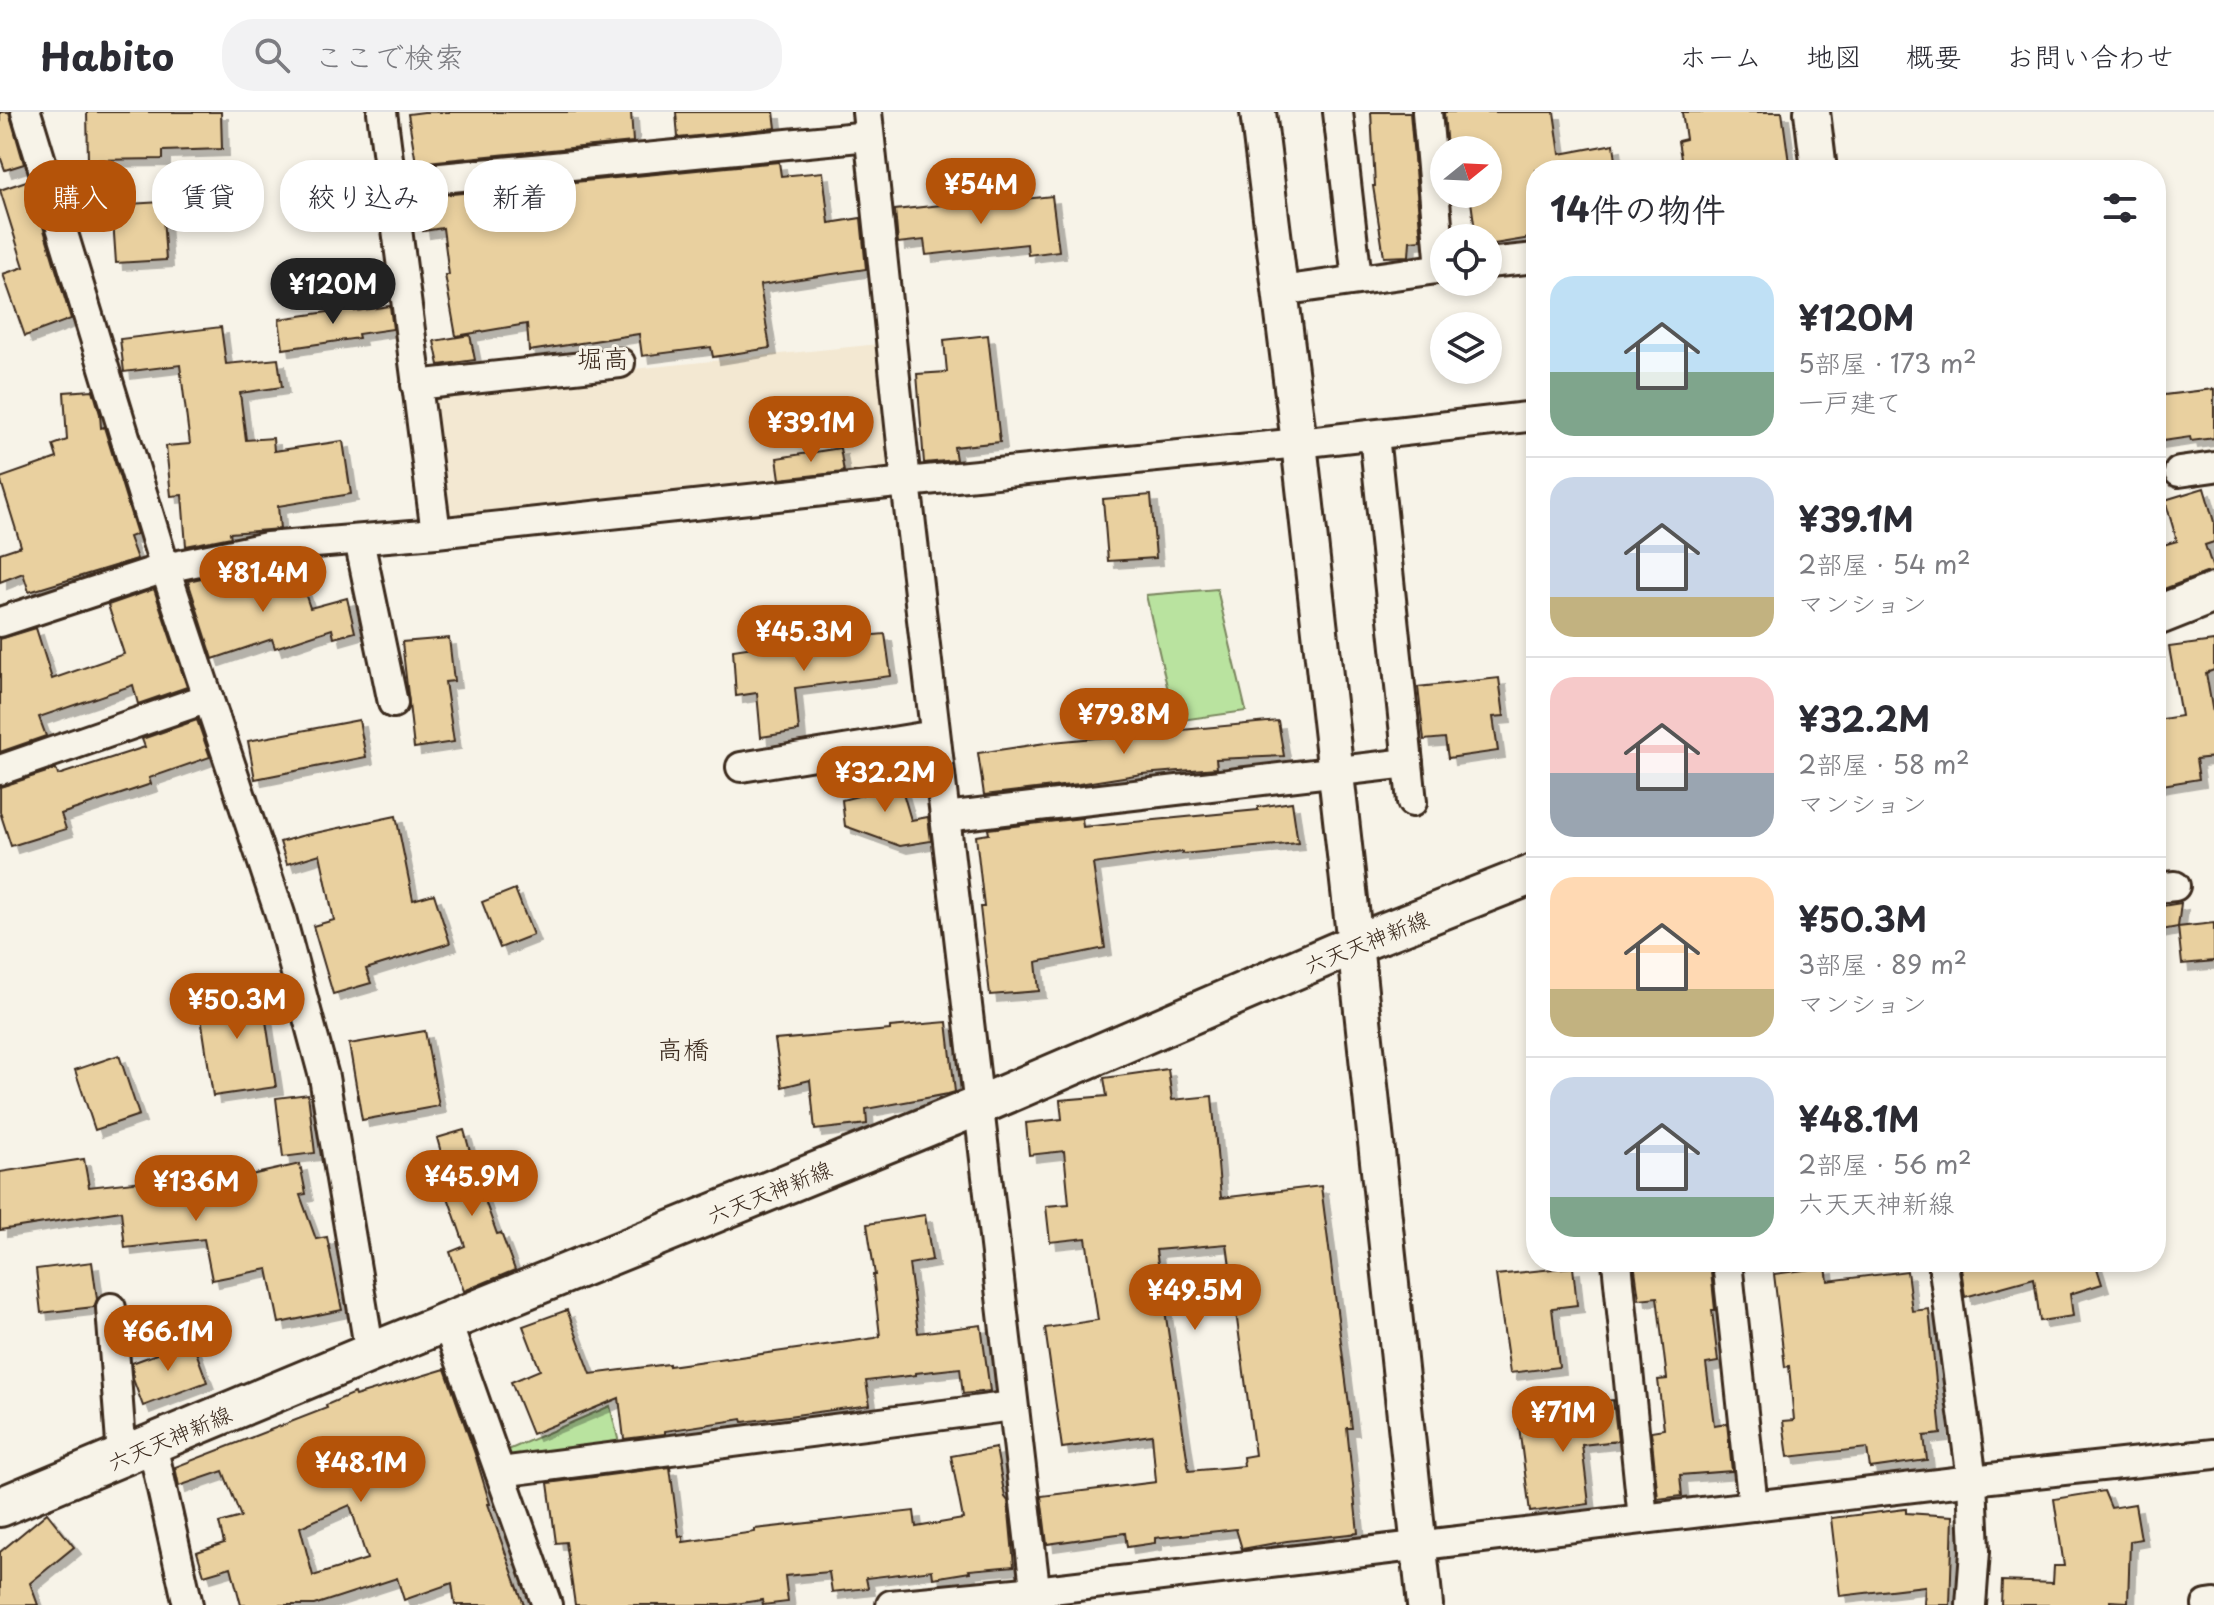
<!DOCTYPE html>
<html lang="ja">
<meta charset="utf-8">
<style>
body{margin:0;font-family:"Playpen Sans","Klee One",sans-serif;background:#f2f2f3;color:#2b2b33;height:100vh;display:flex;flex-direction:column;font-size:30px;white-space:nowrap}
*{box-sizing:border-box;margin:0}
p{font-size:26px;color:#7c7c81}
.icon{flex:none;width:44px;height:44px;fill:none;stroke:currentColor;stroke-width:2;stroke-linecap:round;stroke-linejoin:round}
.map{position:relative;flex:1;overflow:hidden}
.sheet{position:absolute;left:1526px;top:48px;width:640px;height:1112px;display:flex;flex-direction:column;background:#fff;border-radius:32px;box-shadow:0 4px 12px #0003}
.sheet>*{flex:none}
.top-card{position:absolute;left:24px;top:48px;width:760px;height:72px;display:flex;gap:16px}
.needle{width:52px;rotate:72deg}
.tools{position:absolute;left:1430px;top:24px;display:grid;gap:16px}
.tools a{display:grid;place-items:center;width:72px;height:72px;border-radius:50%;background:#fff;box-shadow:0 4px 12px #0003;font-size:40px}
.price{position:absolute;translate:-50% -68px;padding:0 18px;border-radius:28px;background:#b45309;color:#fff;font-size:26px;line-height:52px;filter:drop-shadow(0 2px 4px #0008)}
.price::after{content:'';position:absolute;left:50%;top:48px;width:24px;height:18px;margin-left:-12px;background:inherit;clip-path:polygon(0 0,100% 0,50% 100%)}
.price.current{background:#222;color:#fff}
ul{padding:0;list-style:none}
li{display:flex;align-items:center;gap:24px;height:200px;padding:0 24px}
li+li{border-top:2px solid #e1e1e2}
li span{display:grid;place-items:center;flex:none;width:224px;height:160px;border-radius:24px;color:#555}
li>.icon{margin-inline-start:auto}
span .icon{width:96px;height:96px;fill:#fffc;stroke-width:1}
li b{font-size:34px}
h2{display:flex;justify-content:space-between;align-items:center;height:96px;padding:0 24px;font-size:34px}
.tag{padding:0 28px;border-radius:32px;background:#fff;box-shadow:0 4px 12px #0003;font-size:28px;line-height:72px}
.tag.current{background:#b45309;color:#fff}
header{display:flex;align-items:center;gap:48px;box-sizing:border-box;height:112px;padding:0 40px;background:#fff;border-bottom:2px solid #e1e1e2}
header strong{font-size:38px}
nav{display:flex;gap:44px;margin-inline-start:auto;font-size:28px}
.search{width:560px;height:72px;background:#f2f2f3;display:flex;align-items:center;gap:20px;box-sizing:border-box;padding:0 28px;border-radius:32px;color:#7c7c81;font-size:30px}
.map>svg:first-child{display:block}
</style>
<header>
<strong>Habito</strong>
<div class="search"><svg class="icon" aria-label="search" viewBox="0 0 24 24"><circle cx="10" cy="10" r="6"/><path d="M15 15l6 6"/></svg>ここで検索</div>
<nav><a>ホーム</a><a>地図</a><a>概要</a><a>お問い合わせ</a></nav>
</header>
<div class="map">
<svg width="2214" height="1493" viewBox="0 0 2214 1493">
<defs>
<filter id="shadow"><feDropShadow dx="7" dy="7" stdDeviation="0" flood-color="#0004"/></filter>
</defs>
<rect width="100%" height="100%" fill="#f7f3e8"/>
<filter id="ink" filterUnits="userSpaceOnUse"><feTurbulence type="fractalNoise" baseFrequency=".0125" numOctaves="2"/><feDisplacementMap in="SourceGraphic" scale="16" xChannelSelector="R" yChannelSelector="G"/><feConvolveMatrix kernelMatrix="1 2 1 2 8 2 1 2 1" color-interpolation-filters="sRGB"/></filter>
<g filter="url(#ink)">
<path fill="#f3e8d2" d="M 879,232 L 891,358 L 443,410 L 428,278 Z"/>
<g fill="#b9e39f" stroke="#7a865e" stroke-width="2">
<path d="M 1217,477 L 1246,599 L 1175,609 L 1146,483 Z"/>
<path d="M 610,1294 L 621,1339 L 512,1354 L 508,1338 Z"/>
</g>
<g fill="#e9d09f" stroke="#3b2a1e" stroke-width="2" fill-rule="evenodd" filter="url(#shadow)">
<path d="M 0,0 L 9,0 L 24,52 L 5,58 L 0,44 Z"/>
<path d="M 87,0 L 221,0 L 222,37 L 163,39 L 163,47 L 88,48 Z"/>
<path d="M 424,0 L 631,0 L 633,30 L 416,51 L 408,2 Z"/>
<path d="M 676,0 L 774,0 L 776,16 L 678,26 Z"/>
<path d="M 1371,0 L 1410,0 L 1421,128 L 1410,129 L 1409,144 L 1384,145 L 1373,74 L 1375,74 Z"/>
<path d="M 1444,0 L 1554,0 L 1560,42 L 1614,32 L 1617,58 L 1536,58 L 1536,125 L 1488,133 L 1488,126 L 1476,126 L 1470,82 L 1488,82 L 1488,38 L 1447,38 Z"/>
<path d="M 1682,0 L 1782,0 L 1790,58 L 1683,58 L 1678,29 L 1686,27 Z"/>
<path d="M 779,50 L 781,64 L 823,60 L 829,111 L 861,106 L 866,157 L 760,173 L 770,236 L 713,245 L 711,235 L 642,244 L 639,222 L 529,239 L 527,212 L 456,224 L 445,163 L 449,163 L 443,116 L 423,119 L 418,90 L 421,90 L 421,85 Z"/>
<path d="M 29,68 L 71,207 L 25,224 L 3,162 L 24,155 L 0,78 Z"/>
<path d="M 1052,84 L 1059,139 L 1028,143 L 1027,132 L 926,143 L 924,128 L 898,131 L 895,98 L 988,88 L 988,91 Z"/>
<path d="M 162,90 L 166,148 L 116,151 L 112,93 Z"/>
<path d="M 390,194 L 393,217 L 358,222 L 359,226 L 283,237 L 279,207 L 355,196 L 355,199 Z"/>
<path d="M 221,215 L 226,252 L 278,247 L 282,275 L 240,281 L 246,328 L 273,326 L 274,339 L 343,329 L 351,382 L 278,394 L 280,417 L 230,421 L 231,425 L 186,434 L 182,383 L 171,384 L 166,334 L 190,332 L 180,253 L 124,260 L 120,227 Z"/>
<path d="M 470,223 L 475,248 L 439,253 L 434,229 Z"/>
<path d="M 988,223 L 1000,330 L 954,335 L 956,348 L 924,351 L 917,262 L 947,260 L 944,228 Z"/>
<path d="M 2214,277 L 2214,326 L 2191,329 L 2190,325 L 2156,330 L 2156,284 Z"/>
<path d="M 93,278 L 100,302 L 101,316 L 104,315 L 137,422 L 129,425 L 137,447 L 29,480 L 23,461 L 0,470 L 0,441 L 21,434 L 0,366 L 57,346 L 53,333 L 67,328 L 64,280 Z"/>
<path d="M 840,336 L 844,360 L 780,367 L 777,346 Z"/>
<path d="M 2204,376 L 2214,410 L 2214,430 L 2205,433 L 2214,460 L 2206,461 L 2156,480 L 2156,435 L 2177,429 L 2165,388 Z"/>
<path d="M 1151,383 L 1156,446 L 1108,449 L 1103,387 Z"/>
<path d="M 298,460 L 310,496 L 347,486 L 355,520 L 334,526 L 332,517 L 275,536 L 272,527 L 213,547 L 188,469 L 224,461 L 231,481 Z"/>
<path d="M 154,477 L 187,575 L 138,592 L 133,573 L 39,605 L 46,624 L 0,640 L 0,527 L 36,516 L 52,567 L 124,542 L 108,493 Z"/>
<path d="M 885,522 L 891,564 L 795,576 L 799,619 L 761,625 L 757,581 L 736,584 L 733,538 L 780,531 Z"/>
<path d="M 449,526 L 454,569 L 445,570 L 454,630 L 414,636 L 402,530 Z"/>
<path d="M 2214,529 L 2214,558 L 2206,561 L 2214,607 L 2214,645 L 2196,647 L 2199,667 L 2156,674 L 2156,608 L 2181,604 L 2169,535 Z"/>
<path d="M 1499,566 L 1504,604 L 1493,605 L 1498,639 L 1448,646 L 1445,626 L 1424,628 L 1418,575 Z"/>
<path d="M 197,608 L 210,645 L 149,666 L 151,672 L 61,702 L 66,717 L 11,734 L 0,700 L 0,675 L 56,657 L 58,663 L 145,635 L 142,627 Z"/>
<path d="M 359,608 L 366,645 L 255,667 L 248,629 Z"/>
<path d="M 1278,609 L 1284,644 L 1216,647 L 1217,656 L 1142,662 L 1079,672 L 984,683 L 978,641 L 1052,630 Z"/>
<path d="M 899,667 L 911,708 L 928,705 L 931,729 L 900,734 L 845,714 L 842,688 L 862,683 L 859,670 Z"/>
<path d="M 1292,690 L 1298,731 L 1182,742 L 1182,740 L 1093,752 L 1105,836 L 1036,850 L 1039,879 L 990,883 L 980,795 L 984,795 L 976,724 L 989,722 L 988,717 L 1082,706 L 1083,715 L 1258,698 L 1258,695 Z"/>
<path d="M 396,704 L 413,788 L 434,782 L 450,831 L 366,857 L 371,871 L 333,882 L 313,814 L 334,808 L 320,742 L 287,752 L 280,730 L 301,724 Z"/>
<path d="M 515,777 L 533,823 L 500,836 L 482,790 Z"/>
<path d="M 2181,791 L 2178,815 L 2156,819 L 2156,795 Z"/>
<path d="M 2214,811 L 2214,849 L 2182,852 L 2178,815 Z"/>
<path d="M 246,864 L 250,891 L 263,889 L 276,975 L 213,984 L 200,899 L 216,896 L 212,870 Z"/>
<path d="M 947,910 L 955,980 L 948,982 L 866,997 L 867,1012 L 815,1018 L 810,968 L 782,975 L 775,928 L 890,918 L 890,915 Z"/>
<path d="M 425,919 L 439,994 L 362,1008 L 349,932 Z"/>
<path d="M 119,943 L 139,1003 L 95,1018 L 75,958 Z"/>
<path d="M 1168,957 L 1172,988 L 1212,984 L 1221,1086 L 1321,1074 L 1352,1316 L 1347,1316 L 1358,1421 L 1287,1429 L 1242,1437 L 1236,1417 L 1155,1426 L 1155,1431 L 1127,1435 L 1125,1421 L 1047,1432 L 1041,1384 L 1156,1370 L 1152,1323 L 1062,1336 L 1045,1216 L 1098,1208 L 1086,1126 L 1050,1130 L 1046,1094 L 1069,1092 L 1064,1039 L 1029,1043 L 1026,1011 L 1062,1007 L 1060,988 L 1107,984 L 1104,966 ZM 1227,1132 L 1255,1343 L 1243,1345 L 1244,1354 L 1189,1359 L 1156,1138 Z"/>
<path d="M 308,982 L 315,1041 L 283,1045 L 276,986 Z"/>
<path d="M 464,1018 L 474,1054 L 473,1055 L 497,1122 L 501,1121 L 515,1158 L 464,1179 L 450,1140 L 465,1134 L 443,1071 L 449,1069 L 437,1026 Z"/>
<path d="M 84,1047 L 89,1075 L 232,1059 L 233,1067 L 300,1052 L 306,1082 L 300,1083 L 316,1127 L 327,1125 L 342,1198 L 279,1211 L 268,1157 L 212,1168 L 204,1127 L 125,1136 L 121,1099 L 0,1118 L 0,1060 Z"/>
<path d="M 925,1103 L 932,1148 L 909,1152 L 918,1221 L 981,1213 L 990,1279 L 963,1282 L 960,1256 L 916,1261 L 916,1263 L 866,1269 L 870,1293 L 743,1310 L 742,1307 L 665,1319 L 665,1322 L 624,1327 L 619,1286 L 532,1322 L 511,1270 L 540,1258 L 523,1214 L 567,1198 L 591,1262 L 669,1252 L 669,1254 L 725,1246 L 726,1247 L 875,1226 L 880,1224 L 873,1163 L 875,1163 L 867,1112 Z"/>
<path d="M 92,1150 L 97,1187 L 94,1195 L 41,1201 L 36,1157 Z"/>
<path d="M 1634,1150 L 1710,1150 L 1715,1198 L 1712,1198 L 1718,1250 L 1706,1252 L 1714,1313 L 1727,1311 L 1732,1359 L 1680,1363 L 1682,1384 L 1658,1387 L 1651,1319 L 1664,1317 L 1658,1268 L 1667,1267 L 1657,1185 L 1639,1187 Z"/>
<path d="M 1983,1150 L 2095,1150 L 2102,1172 L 2070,1182 L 2073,1204 L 2040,1209 L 2034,1166 L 1965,1185 L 1961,1156 Z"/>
<path d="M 1573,1155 L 1577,1193 L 1552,1196 L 1559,1255 L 1510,1261 L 1496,1163 Z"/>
<path d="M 1826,1155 L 1828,1169 L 1907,1159 L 1912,1199 L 1929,1197 L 1941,1322 L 1924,1324 L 1927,1348 L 1870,1356 L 1867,1336 L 1788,1345 L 1783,1309 L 1794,1308 L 1789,1254 L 1785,1255 L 1774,1162 Z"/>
<path d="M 192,1229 L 207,1270 L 143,1294 L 133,1267 L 132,1251 Z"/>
<path d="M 445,1257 L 475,1342 L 490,1392 L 488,1392 L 524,1493 L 455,1493 L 452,1471 L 404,1488 L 397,1466 L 314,1493 L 241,1493 L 231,1455 L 204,1463 L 197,1440 L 224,1431 L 219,1411 L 241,1405 L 223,1359 L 179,1374 L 175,1355 L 327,1296 L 326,1293 L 354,1281 L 355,1284 ZM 350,1393 L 367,1447 L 313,1464 L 300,1415 Z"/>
<path d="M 1613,1288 L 1618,1329 L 1582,1333 L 1589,1392 L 1530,1400 L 1518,1307 L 1585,1299 L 1584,1291 Z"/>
<path d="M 996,1336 L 1005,1385 L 1008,1389 L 1014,1454 L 969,1458 L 970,1460 L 933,1466 L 932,1458 L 866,1466 L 868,1476 L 832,1480 L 829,1460 L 785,1464 L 788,1490 L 763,1493 L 762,1488 L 729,1493 L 575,1493 L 566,1430 L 556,1431 L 548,1371 L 670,1355 L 679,1425 L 683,1424 L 683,1430 L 755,1420 L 755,1417 L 914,1399 L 916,1415 L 963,1407 L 951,1344 Z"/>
<path d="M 2104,1379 L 2111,1396 L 2135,1392 L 2141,1427 L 2130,1429 L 2128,1490 L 2110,1489 L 2110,1493 L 2001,1493 L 2002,1469 L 2053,1471 L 2054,1454 L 2064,1454 L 2054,1387 Z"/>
<path d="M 1906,1397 L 1906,1401 L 1953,1404 L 1950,1493 L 1924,1493 L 1925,1474 L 1840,1484 L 1831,1406 Z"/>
<path d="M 47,1401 L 74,1435 L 30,1471 L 38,1493 L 0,1493 L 0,1440 Z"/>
</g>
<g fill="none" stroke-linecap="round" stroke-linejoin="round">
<defs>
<g id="minor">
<path d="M 26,0 L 165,456 L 280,802 L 324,965 L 370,1241"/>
<path d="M 382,0 L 436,421"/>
<path d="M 867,0 L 906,370 L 1037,1493"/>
<path d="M 1338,0 L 1357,167"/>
<path d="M 1427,0 L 1441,156"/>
<path d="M 390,71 L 869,24"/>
<path d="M 1488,151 L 1536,146"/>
<path d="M 1280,179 L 1444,156"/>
<path d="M 416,273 L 620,251"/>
<path d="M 1374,323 L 1412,690"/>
<path d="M 2179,360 L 2214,355"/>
<path d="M 359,428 L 393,591"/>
<path d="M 0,510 L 165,456 L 267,435 L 436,421 L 906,370 L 1299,331 L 1536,304"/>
<path d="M 741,655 L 935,623"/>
<path d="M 0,658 L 208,586"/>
<path d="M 945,705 L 1408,651"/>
<path d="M 2156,776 L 2175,774"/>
<path d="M 1617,1150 L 1643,1407"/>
<path d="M 1727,1150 L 1753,1394"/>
<path d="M 1943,1150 L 1972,1368 L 1975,1439 L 1971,1493"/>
<path d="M 111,1196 L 122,1345"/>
<path d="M 447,1211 L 547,1493"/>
<path d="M 152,1332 L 188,1493"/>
<path d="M 500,1360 L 1013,1294"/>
<path d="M 891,1493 L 1035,1479 L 1972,1368 L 2214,1342"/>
<path d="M 2207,1493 L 2214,1492"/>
</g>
<g id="tertiary">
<path d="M 1258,0 L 1299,331 L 1355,832 L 1425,1493"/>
<path d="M 1812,0 L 1819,58"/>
</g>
<g id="secondary">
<path d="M 2156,504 L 2214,481"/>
<path d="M 0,1395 L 370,1241 L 978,994 L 1355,832 L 1536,761"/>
</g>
</defs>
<use href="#minor" stroke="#3b2a1e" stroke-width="34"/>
<use href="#tertiary" stroke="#3b2a1e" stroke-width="40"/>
<use href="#secondary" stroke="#3b2a1e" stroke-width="44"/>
<use href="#minor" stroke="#f7f3e8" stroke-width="28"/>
<use href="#tertiary" stroke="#f7f3e8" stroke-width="34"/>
<use href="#secondary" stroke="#f7f3e8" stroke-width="38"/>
</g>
</g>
<g text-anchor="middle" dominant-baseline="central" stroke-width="6" stroke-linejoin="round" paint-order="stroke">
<g font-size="22" fill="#3b2a1e" stroke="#f7f3e8">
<text transform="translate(1366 829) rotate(-22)">六天天神新線</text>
<text transform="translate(769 1079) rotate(-22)">六天天神新線</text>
<text transform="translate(169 1325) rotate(-23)">六天天神新線</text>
</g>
<g font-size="26" fill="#3b2a1e" stroke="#f7f3e8">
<text x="603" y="245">堀高</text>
<text x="683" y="936">高橋</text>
</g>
</g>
</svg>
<div class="tools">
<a><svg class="needle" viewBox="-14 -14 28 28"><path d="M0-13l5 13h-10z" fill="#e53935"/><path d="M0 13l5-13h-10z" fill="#7c7c81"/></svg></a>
<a><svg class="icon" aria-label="locate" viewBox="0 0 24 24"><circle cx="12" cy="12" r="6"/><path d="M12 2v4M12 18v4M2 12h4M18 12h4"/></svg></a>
<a><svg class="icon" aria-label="layers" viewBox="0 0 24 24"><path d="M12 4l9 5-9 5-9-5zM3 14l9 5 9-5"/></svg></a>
</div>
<b class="price" style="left:981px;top:114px">¥54M</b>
<b class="price current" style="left:333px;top:214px">¥120M</b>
<b class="price" style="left:811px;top:352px">¥39.1M</b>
<b class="price" style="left:263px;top:502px">¥81.4M</b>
<b class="price" style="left:804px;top:561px">¥45.3M</b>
<b class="price" style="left:1124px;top:644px">¥79.8M</b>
<b class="price" style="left:885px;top:702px">¥32.2M</b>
<b class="price" style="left:237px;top:929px">¥50.3M</b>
<b class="price" style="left:472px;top:1106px">¥45.9M</b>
<b class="price" style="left:196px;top:1111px">¥136M</b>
<b class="price" style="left:1195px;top:1220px">¥49.5M</b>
<b class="price" style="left:168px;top:1261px">¥66.1M</b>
<b class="price" style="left:1563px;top:1342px">¥71M</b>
<b class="price" style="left:361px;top:1392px">¥48.1M</b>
<div class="top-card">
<a class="tag current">購入</a>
<a class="tag">賃貸</a>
<a class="tag">絞り込み</a>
<a class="tag">新着</a>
</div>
<section class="sheet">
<h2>14件の物件<svg class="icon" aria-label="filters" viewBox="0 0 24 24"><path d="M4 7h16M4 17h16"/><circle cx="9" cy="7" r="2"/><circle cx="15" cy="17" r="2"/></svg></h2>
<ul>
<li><span style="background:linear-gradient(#bfe0f5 60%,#7fa58c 0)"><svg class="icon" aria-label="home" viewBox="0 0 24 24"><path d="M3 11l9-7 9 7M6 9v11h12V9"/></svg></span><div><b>¥120M</b><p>5部屋 · 173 m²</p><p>一戸建て</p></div></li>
<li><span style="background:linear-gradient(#c9d6e8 75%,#c2b280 0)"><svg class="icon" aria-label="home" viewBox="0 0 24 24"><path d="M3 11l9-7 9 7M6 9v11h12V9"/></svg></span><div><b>¥39.1M</b><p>2部屋 · 54 m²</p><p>マンション</p></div></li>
<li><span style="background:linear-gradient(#f6c9c9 60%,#9aa5b1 0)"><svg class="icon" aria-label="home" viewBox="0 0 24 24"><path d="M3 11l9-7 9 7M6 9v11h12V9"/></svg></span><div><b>¥32.2M</b><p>2部屋 · 58 m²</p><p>マンション</p></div></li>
<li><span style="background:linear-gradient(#ffd9b3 70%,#c2b280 0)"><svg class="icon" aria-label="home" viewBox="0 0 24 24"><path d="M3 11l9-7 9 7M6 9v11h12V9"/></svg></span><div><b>¥50.3M</b><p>3部屋 · 89 m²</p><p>マンション</p></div></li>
<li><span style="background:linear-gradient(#c9d6e8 75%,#7fa58c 0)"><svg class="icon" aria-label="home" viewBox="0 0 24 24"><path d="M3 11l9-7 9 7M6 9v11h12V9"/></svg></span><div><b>¥48.1M</b><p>2部屋 · 56 m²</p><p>六天天神新線</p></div></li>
</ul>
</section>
</div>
